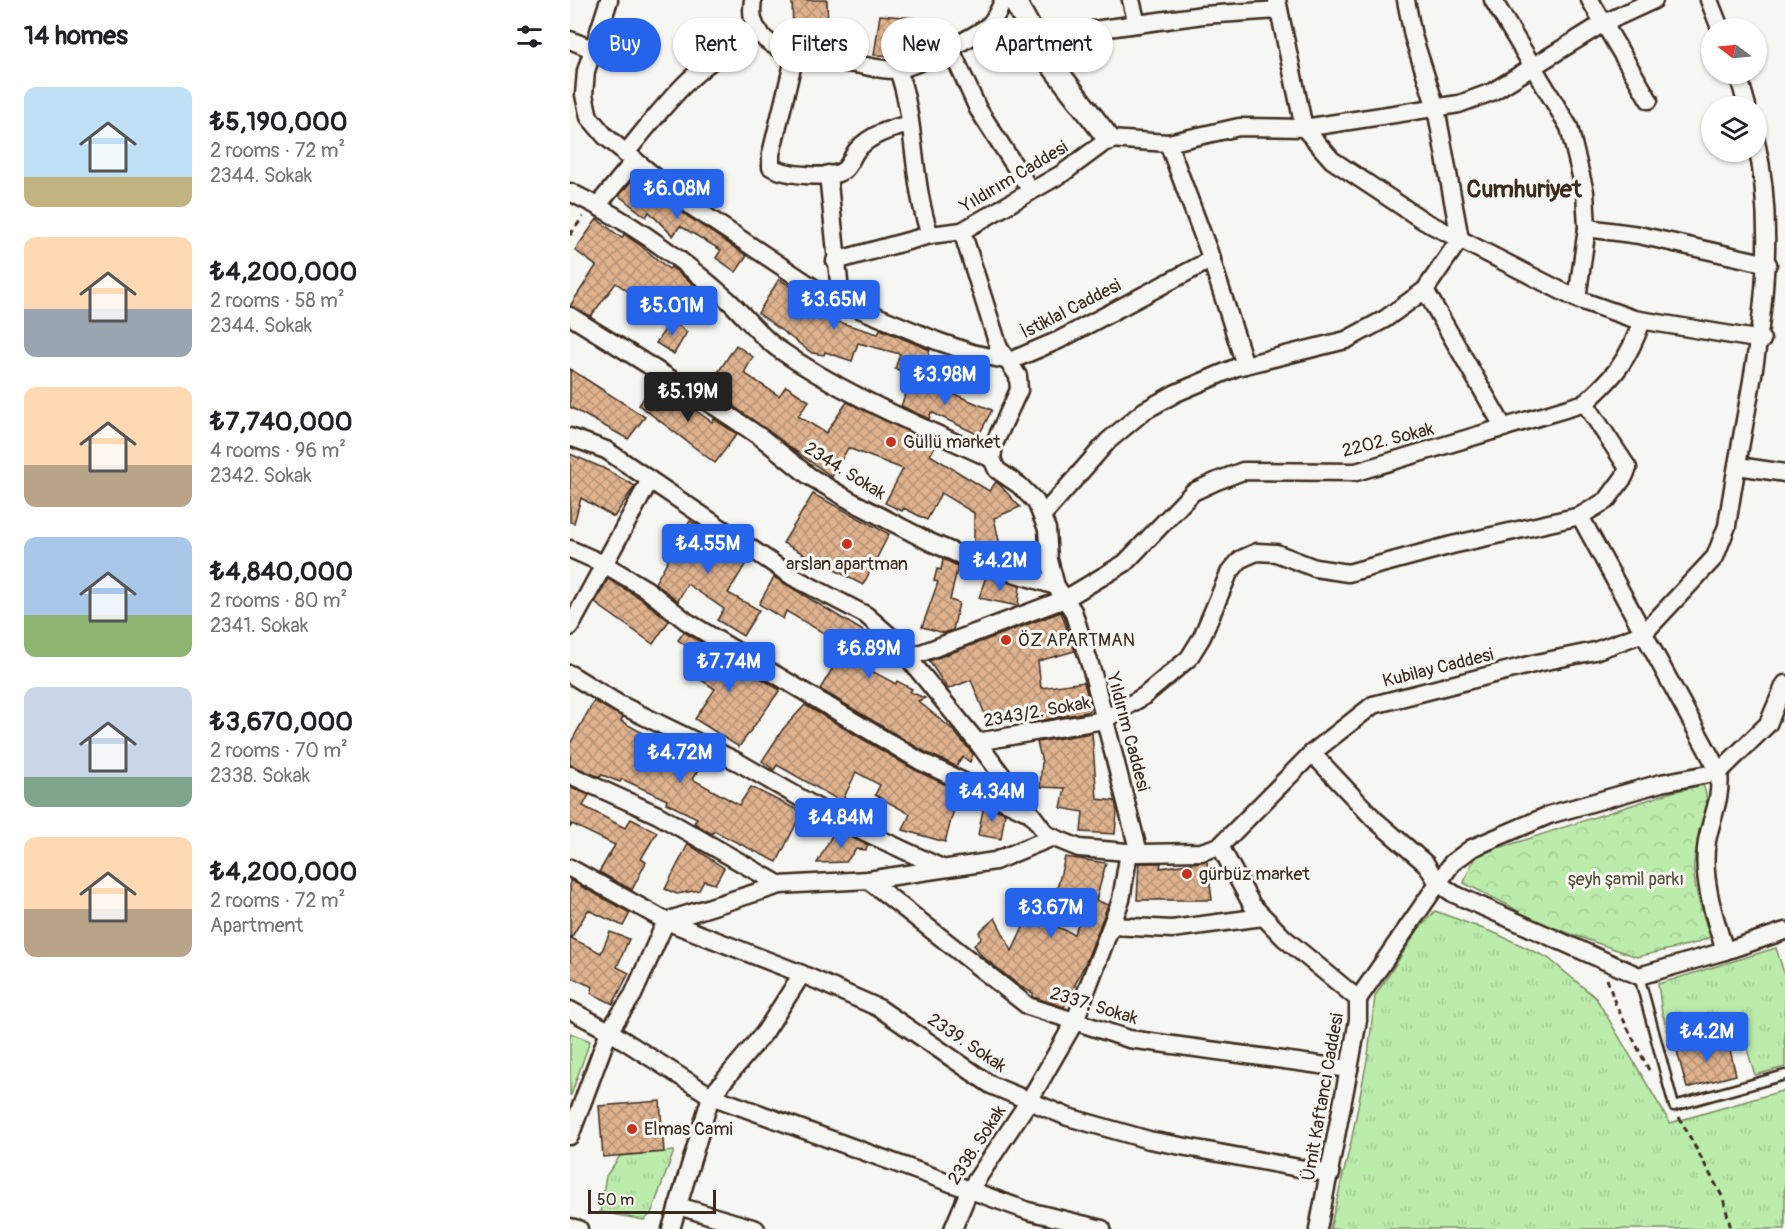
<!DOCTYPE html>
<meta charset="utf-8">
<style>
body{margin:0;font-family:Pangolin,sans-serif;background:#f2f2f2;color:#202124;height:100vh;display:flex;flex-direction:column;font-size:22px;white-space:nowrap}
*{box-sizing:border-box;margin:0}
p{font-size:20px;color:#757577}
.icon{flex:none;width:33px;height:33px;fill:none;stroke:currentColor;stroke-width:2;stroke-linecap:round;stroke-linejoin:round}
.map{position:relative;flex:1;overflow:hidden}
.panel{display:flex;flex-direction:column;background:#fff;width:570px}
.panel>*{flex:none}
.banner{position:absolute;left:18px;top:18px;width:570px;height:54px;display:flex;gap:12px}
.needle{width:39px;rotate:286deg}
.buttons{position:absolute;left:1131px;top:18px;display:grid;gap:12px}
.buttons a{display:grid;place-items:center;width:66px;height:66px;border-radius:50%;background:#fff;box-shadow:0 2px 4px #0004;font-size:30px}
.scale{position:absolute;left:18px;bottom:15px;width:128px;box-sizing:border-box;padding-left:6px;border:3px solid #3b2a1e;border-top:0;font-size:16px;line-height:21px;white-space:nowrap;color:#3b2a1e;-webkit-text-stroke:4px #f6f6f2;paint-order:stroke}
.price{position:absolute;translate:-50% -51px;padding:0 14px;border-radius:6px;background:#2563eb;color:#fff;font-size:20px;line-height:39px;filter:drop-shadow(0 2px 3px #0008)}
.price::after{content:'';position:absolute;left:50%;top:36px;width:18px;height:14px;margin-left:-9px;background:inherit;clip-path:polygon(0 0,100% 0,50% 100%)}
.price.on{background:#222;color:#fff}
ul{padding:0;list-style:none}
li{display:flex;align-items:center;gap:18px;height:150px;padding:0 24px}
li span{display:grid;place-items:center;flex:none;width:168px;height:120px;border-radius:12px;color:#555}
li>.icon{margin-inline-start:auto}
span .icon{width:72px;height:72px;fill:#fffc;stroke-width:1}
li b{font-size:26px}
h2{display:flex;justify-content:space-between;align-items:center;height:72px;padding:0 24px;font-size:26px}
.tag{padding:0 21px;border-radius:27px;background:#fff;box-shadow:0 2px 4px #0004;font-size:21px;line-height:54px}
.tag.on{background:#2563eb;color:#fff}
main{display:flex;flex:1;min-height:0}
.map>svg:first-child{display:block}
</style>
<main>
<section class="panel">
<h2>14 homes<svg class="icon" aria-label="filters" viewBox="0 0 24 24"><path d="M4 7h16M4 17h16"/><circle cx="9" cy="7" r="2"/><circle cx="15" cy="17" r="2"/></svg></h2>
<ul>
<li><span style="background:linear-gradient(#bfe0f5 75%,#c2b280 0)"><svg class="icon" aria-label="home" viewBox="0 0 24 24"><path d="M3 11l9-7 9 7M6 9v11h12V9"/></svg></span><div><b>₺5,190,000</b><p>2 rooms · 72 m²</p><p>2344. Sokak</p></div></li>
<li><span style="background:linear-gradient(#ffd9b3 60%,#9aa5b1 0)"><svg class="icon" aria-label="home" viewBox="0 0 24 24"><path d="M3 11l9-7 9 7M6 9v11h12V9"/></svg></span><div><b>₺4,200,000</b><p>2 rooms · 58 m²</p><p>2344. Sokak</p></div></li>
<li><span style="background:linear-gradient(#ffd9b3 65%,#b9a48a 0)"><svg class="icon" aria-label="home" viewBox="0 0 24 24"><path d="M3 11l9-7 9 7M6 9v11h12V9"/></svg></span><div><b>₺7,740,000</b><p>4 rooms · 96 m²</p><p>2342. Sokak</p></div></li>
<li><span style="background:linear-gradient(#a9c7e8 65%,#8fb573 0)"><svg class="icon" aria-label="home" viewBox="0 0 24 24"><path d="M3 11l9-7 9 7M6 9v11h12V9"/></svg></span><div><b>₺4,840,000</b><p>2 rooms · 80 m²</p><p>2341. Sokak</p></div></li>
<li><span style="background:linear-gradient(#c9d6e8 75%,#7fa58c 0)"><svg class="icon" aria-label="home" viewBox="0 0 24 24"><path d="M3 11l9-7 9 7M6 9v11h12V9"/></svg></span><div><b>₺3,670,000</b><p>2 rooms · 70 m²</p><p>2338. Sokak</p></div></li>
<li><span style="background:linear-gradient(#ffd9b3 60%,#b9a48a 0)"><svg class="icon" aria-label="home" viewBox="0 0 24 24"><path d="M3 11l9-7 9 7M6 9v11h12V9"/></svg></span><div><b>₺4,200,000</b><p>2 rooms · 72 m²</p><p>Apartment</p></div></li>
</ul>
</section>
<div class="map">
<svg width="1215" height="1229" viewBox="0 0 1215 1229">
<defs>
<pattern id="grass-tufts" width="24" height="20" patternUnits="userSpaceOnUse" patternTransform="scale(1.5)"><rect width="24" height="20" fill="#bbecab"/><path d="M3 7l-1-3M5 7V3M7 7l1-3M15 17l-1-3M17 17v-4M19 17l1-3" fill="none" stroke="#a2cb93"/></pattern>
<pattern id="park-crowns" width="20" height="18" patternUnits="userSpaceOnUse" patternTransform="scale(1.5)"><rect width="20" height="18" fill="#bbecab"/><path d="M2 6a3 3 0 1 1 6 0M12 15a3 3 0 1 1 6 0" fill="none" stroke="#a2cb93"/></pattern>
<pattern id="building-cross-hatch" width="8" height="8" patternUnits="userSpaceOnUse" patternTransform="scale(1.5)"><rect width="8" height="8" fill="#dfb38f"/><path d="M0 0l8 8M0 8l8-8" fill="none" stroke="#b69274"/></pattern>
</defs>
<rect width="100%" height="100%" fill="#f6f6f2"/>
<filter id="ink" filterUnits="userSpaceOnUse"><feTurbulence type="fractalNoise" baseFrequency=".0167" numOctaves="2"/><feDisplacementMap in="SourceGraphic" scale="12" xChannelSelector="R" yChannelSelector="G"/><feConvolveMatrix kernelMatrix="1 2 1 2 8 2 1 2 1" color-interpolation-filters="sRGB"/></filter>
<g filter="url(#ink)">
<g fill="url(#grass-tufts)" stroke="#7b8b64" stroke-width="1.5">
<path d="M 865,911 L 927,934 L 978,958 L 1026,998 L 1100,1123 L 1215,1090 L 1215,1229 L 760,1229 L 781,1142 L 798,1055 L 805,996 L 848,930 Z"/>
<path d="M 1206,948 L 1215,976 L 1215,1067 L 1185,1075 L 1168,1020 L 1101,1040 L 1092,1013 L 1088,984 Z"/>
<path d="M 104,1151 L 81,1214 L 74,1220 L 30,1212 L 36,1176 L 50,1156 Z"/>
</g>
<path fill="url(#park-crowns)" stroke="#7b8b64" stroke-width="1.5" d="M 1133,785 C 1145,813 1126,834 1124,863 C 1122,886 1133,914 1140,937 L 1126,943 L 1067,957 L 964,921 L 938,905 L 894,883 C 902,857 909,850 936,846 L 1102,792 Z"/>
<path fill="#bbecab" stroke="#7b8b64" stroke-width="1.5" d="M 0,1033 L 20,1041 L 1,1095 L 0,1095 Z"/>
<g fill="url(#building-cross-hatch)" stroke="#3b2a1e" stroke-width="1.5">
<path d="M 222,0 L 257,0 L 258,30 L 223,31 Z"/>
<path d="M 310,15 L 343,18 L 337,56 L 304,55 Z"/>
<path d="M 66,175 L 114,214 L 177,256 L 166,272 L 146,258 L 151,250 L 110,226 L 103,236 L 79,212 L 76,217 L 49,196 Z"/>
<path d="M 27,219 L 52,238 L 54,234 L 71,246 L 99,269 L 101,267 L 123,284 L 100,314 L 71,296 L 69,299 L 46,283 L 21,316 L 0,306 L 26,266 L 5,250 Z"/>
<path d="M 209,279 L 253,308 L 250,313 L 265,318 L 265,321 L 308,334 L 310,329 L 360,350 L 351,377 L 325,369 L 330,354 L 288,343 L 282,361 L 255,352 L 254,355 L 242,353 L 188,313 Z"/>
<path d="M 101,320 L 117,332 L 104,354 L 86,343 Z"/>
<path d="M 166,345 L 183,357 L 174,373 L 209,396 L 216,386 L 239,401 L 228,416 L 256,433 L 277,402 L 366,445 L 360,455 L 419,491 L 426,482 L 428,483 L 450,507 L 424,518 L 431,550 L 404,548 L 404,513 L 371,493 L 357,520 L 334,508 L 332,511 L 315,503 L 333,469 L 278,448 L 262,477 L 156,401 L 139,386 Z"/>
<path d="M 0,369 L 75,417 L 58,439 L 0,407 Z"/>
<path d="M 343,377 L 422,410 L 409,435 L 361,412 L 359,419 L 331,406 Z"/>
<path d="M 85,382 L 142,422 L 144,419 L 167,434 L 145,463 L 69,405 Z"/>
<path d="M 0,454 L 33,468 L 65,486 L 44,517 L 11,498 L 4,523 L 0,522 Z"/>
<path d="M 243,494 L 319,534 L 293,585 L 213,543 Z"/>
<path d="M 120,521 L 178,560 L 158,593 L 189,610 L 173,636 L 147,620 L 154,609 L 117,584 L 108,601 L 85,583 Z"/>
<path d="M 373,559 L 388,566 L 380,600 L 389,603 L 383,630 L 374,633 L 352,627 L 368,582 L 364,581 L 367,569 L 371,570 Z"/>
<path d="M 416,576 L 450,586 L 448,606 L 409,598 Z"/>
<path d="M 204,577 L 308,640 L 292,666 L 326,684 L 327,681 L 342,689 L 340,692 L 355,698 L 348,701 L 382,729 L 403,754 L 400,762 L 393,757 L 386,766 L 355,752 L 250,689 L 276,646 L 216,611 L 213,619 L 189,604 Z"/>
<path d="M 38,579 L 70,598 L 99,621 L 83,644 L 25,603 Z"/>
<path d="M 491,612 L 505,651 L 468,661 L 471,688 L 514,682 L 521,709 L 517,712 L 463,722 L 461,713 L 416,717 L 401,680 L 378,689 L 359,661 Z"/>
<path d="M 114,632 L 210,690 L 169,747 L 125,719 L 145,689 L 119,672 L 131,657 L 108,640 Z"/>
<path d="M 24,701 L 53,717 L 51,721 L 78,736 L 67,755 L 95,769 L 110,745 L 137,758 L 122,779 L 169,805 L 181,787 L 232,812 L 207,862 L 144,831 L 142,834 L 124,823 L 127,818 L 96,803 L 97,800 L 52,779 L 50,782 L 32,775 L 30,777 L 0,765 L 0,744 Z"/>
<path d="M 235,705 L 345,770 L 389,791 L 375,842 L 333,830 L 340,814 L 305,795 L 310,785 L 286,772 L 272,802 L 207,765 L 204,770 L 192,761 L 213,729 Z"/>
<path d="M 522,733 L 527,799 L 545,801 L 547,811 L 545,834 L 511,832 L 513,812 L 491,808 L 495,788 L 470,787 L 472,762 L 467,742 Z"/>
<path d="M 0,787 L 19,795 L 13,806 L 55,828 L 61,819 L 87,832 L 71,859 L 76,862 L 62,890 L 29,872 L 45,845 L 2,824 L 0,828 Z"/>
<path d="M 414,805 L 435,813 L 431,839 L 408,835 Z"/>
<path d="M 265,830 L 298,845 L 296,850 L 286,849 L 276,862 L 247,863 Z"/>
<path d="M 118,844 L 154,868 L 145,884 L 134,881 L 129,890 L 107,894 L 95,889 Z"/>
<path d="M 495,857 L 536,863 L 526,900 L 538,905 L 516,962 L 494,1007 L 463,997 L 463,993 L 451,987 L 412,956 L 404,945 L 411,938 L 409,932 L 425,918 L 442,951 L 459,915 L 504,934 L 516,906 L 485,897 Z"/>
<path d="M 637,861 L 642,900 L 567,900 L 569,863 L 591,863 L 590,868 Z"/>
<path d="M 0,880 L 60,913 L 53,926 L 18,910 L 1,938 L 31,953 L 40,932 L 59,939 L 47,967 L 59,973 L 43,1004 L 21,993 L 23,987 L 0,977 Z"/>
<path d="M 1157,1038 L 1166,1075 L 1117,1088 L 1107,1051 Z"/>
<path d="M 90,1101 L 94,1152 L 33,1157 L 29,1106 Z"/>
</g>
<g fill="none" stroke-linecap="round" stroke-linejoin="round">
<defs>
<path id="service" d="M 1069,976 L 1104,1106 L 1215,1075"/>
<g id="minor">
<path d="M 39,0 L 16,71 L 14,95 L 19,117 L 35,136 L 121,206 L 253,294 L 367,341 L 402,353 L 440,361 L 489,340 L 642,259"/>
<path d="M 183,0 C 173,56 248,60 285,64 C 298,66 318,72 330,69 C 349,64 406,37 420,24 C 426,18 430,7 434,0"/>
<path d="M 561,0 L 567,24"/>
<path d="M 707,0 L 734,128 L 762,160 L 854,221 L 1007,299 L 1064,319 L 1192,340"/>
<path d="M 923,0 L 999,127 L 1015,192 L 1017,228 L 1007,299"/>
<path d="M 1020,0 L 1079,100"/>
<path d="M 1139,0 L 1150,28"/>
<path d="M 465,38 L 633,15 L 709,10"/>
<path d="M 0,40 L 22,49"/>
<path d="M 380,47 L 408,109 L 461,191"/>
<path d="M 225,55 L 201,154 L 201,167 C 215,175 261,180 274,170 C 280,165 282,156 287,150 C 301,134 320,129 340,124"/>
<path d="M 328,70 C 347,123 341,181 360,235"/>
<path d="M 1168,74 L 1177,106"/>
<path d="M 598,143 L 639,252 L 675,365"/>
<path d="M 55,154 C 98,101 126,62 190,32"/>
<path d="M 258,174 L 271,301"/>
<path d="M 0,192 C 56,219 111,258 158,300 C 174,315 189,335 207,348 C 272,394 350,426 422,459"/>
<path d="M 27,206 L 65,160"/>
<path d="M 1017,228 L 1069,235 L 1198,264"/>
<path d="M 392,231 L 429,348 L 448,376 L 449,390 L 424,444 L 422,459 L 427,470 L 449,485 L 466,502 L 477,529 L 479,560 L 486,586 L 503,611 L 523,674 L 569,853"/>
<path d="M 265,261 L 360,235 L 392,231 L 493,173 L 539,139 L 598,143 L 669,127 L 734,128 L 889,104 L 922,92 L 1032,24 L 1084,0"/>
<path d="M 855,290 L 934,428"/>
<path d="M 0,316 L 152,411 L 192,438 L 239,476 L 281,501 L 360,542 L 404,561 L 486,586"/>
<path d="M 0,437 L 36,450 L 223,577 L 296,615 L 321,637 L 407,742 L 477,835 L 509,848 L 569,853 L 631,852 L 650,846 L 742,753 L 803,705 L 967,663 L 1025,651 L 1074,633 L 1145,557 L 1157,526 C 1175,399 1215,269 1186,141"/>
<path d="M 1168,466 L 1215,473"/>
<path d="M 472,516 L 538,441 L 574,411 L 606,393 L 667,367 L 776,340 L 815,319 L 855,290 L 890,239 L 866,108 L 843,36 L 836,0"/>
<path d="M 1010,516 L 1149,772 C 1152,799 1142,815 1137,841 C 1131,878 1144,916 1155,951 L 1215,931"/>
<path d="M 0,549 L 34,564 L 76,589 L 116,621 L 350,761 L 455,811"/>
<path d="M 0,627 L 80,480"/>
<path d="M 338,658 L 495,599 L 555,563 L 623,492 L 647,481 L 673,471 L 786,472 L 1015,403 C 1046,375 1058,360 1072,321"/>
<path d="M 0,674 L 49,704 L 168,762 L 267,819 L 372,868"/>
<path d="M 407,742 L 534,720 L 574,696 L 619,658 L 632,637 L 659,573 L 671,559 L 687,552 L 706,553 L 745,568 L 778,573 L 882,545 L 1010,516 L 1037,500 L 1054,477 L 1058,468 L 1015,403"/>
<path d="M 742,753 L 804,819 L 856,864 L 868,883 L 884,894 L 1069,976 L 1155,951"/>
<path d="M 0,775 L 88,815 L 210,885"/>
<path d="M 483,837 L 425,861 L 298,880 L 210,885 L 96,921 L 232,974 L 309,1008 L 421,1085 L 498,1117 L 579,1140 L 761,1174"/>
<path d="M 650,846 L 682,905 L 714,938 L 788,999 L 788,1020 L 779,1069 L 748,1229"/>
<path d="M 0,868 L 96,921 L 63,995 L 39,1031 L 0,1136"/>
<path d="M 298,880 L 458,1006 L 559,1039 L 779,1069"/>
<path d="M 542,926 L 602,929 L 693,917"/>
<path d="M 788,999 L 882,863 L 902,848 L 979,815 L 1091,783 L 1149,772 L 1198,724 L 1215,684"/>
<path d="M 0,1010 L 39,1031 L 141,1096 L 458,1211 L 532,1229"/>
<path d="M 108,1206 L 186,1229"/>
<path d="M 0,1227 L 9,1229"/>
<path d="M 101,1229 L 141,1096 L 195,1032 L 232,974"/>
<path d="M 383,1229 L 399,1191 L 459,1101 L 504,1023 L 551,900 L 559,852"/>
</g>
<path id="tertiary" d="M 444,0 L 475,56 L 539,139"/>
</defs>
<use href="#service" stroke="#3b2a1e" stroke-width="13"/>
<use href="#minor" stroke="#3b2a1e" stroke-width="21"/>
<use href="#tertiary" stroke="#3b2a1e" stroke-width="26"/>
<g stroke="#3b2a1e" stroke-width="3" stroke-dasharray="6 4.5" stroke-linecap="butt">
<path d="M 0,235 L 13,217"/>
<path d="M 1037,979 L 1045,1003 L 1081,1074"/>
<path d="M 1109,1117 L 1153,1198 L 1161,1229"/>
</g>
<use href="#service" stroke="#f6f6f2" stroke-width="8"/>
<use href="#minor" stroke="#f6f6f2" stroke-width="16"/>
<use href="#tertiary" stroke="#f6f6f2" stroke-width="21"/>
</g>
</g>
<g fill="#c8321e" stroke="#f6f6f2" stroke-width="2">
<circle cx="321" cy="442" r="6"/>
<circle cx="277" cy="544" r="6"/>
<circle cx="436" cy="640" r="6"/>
<circle cx="617" cy="874" r="6"/>
<circle cx="62" cy="1129" r="6"/>
</g>
<g text-anchor="middle" dominant-baseline="central" stroke-width="6" stroke-linejoin="round" paint-order="stroke">
<g font-size="18" fill="#3b2a1e" stroke="#f6f6f2">
<text transform="translate(444 177) rotate(-31)">Yıldırım Caddesi</text>
<text transform="translate(501 309) rotate(-27)">İstiklal Caddesi</text>
<text transform="translate(818 440) rotate(-14)">2202. Sokak</text>
<text transform="translate(275 471) rotate(32)">2344. Sokak</text>
<text transform="translate(868 668) rotate(-14)">Kubilay Caddesi</text>
<text transform="translate(467 712) rotate(-10)">2343/2. Sokak</text>
<text transform="translate(558 732) rotate(75)">Yıldırım Caddesi</text>
<text transform="translate(524 1006) rotate(17)">2337. Sokak</text>
<text transform="translate(397 1043) rotate(34)">2339. Sokak</text>
<text transform="translate(753 1097) rotate(-80)">Ümit Kaftancı Caddesi</text>
<text transform="translate(407 1145) rotate(-57)">2338. Sokak</text>
</g>
<g font-size="18" fill="#3b2a1e" stroke="#f6f6f2" text-anchor="start">
<text x="333" y="442">Güllü market</text>
<text x="277" y="564" text-anchor="middle">arslan apartman</text>
<text x="448" y="640">ÖZ APARTMAN</text>
<text x="629" y="874">gürbüz market</text>
<text x="74" y="1129">Elmas Cami</text>
</g>
<g font-size="18" fill="#55513a" stroke="#f6f6f2">
<text x="1056" y="879">şeyh şamil parkı</text>
</g>
<g font-size="24" font-weight="bold" fill="#3b2a1e" stroke="#f6f6f2">
<text x="954" y="189">Cumhuriyet</text>
</g>
</g>
</svg>
<div class="buttons">
<a><svg class="needle" viewBox="-14 -14 28 28"><path d="M0-13l5 13h-10z" fill="#e53935"/><path d="M0 13l5-13h-10z" fill="#757577"/></svg></a>
<a><svg class="icon" aria-label="layers" viewBox="0 0 24 24"><path d="M12 4l9 5-9 5-9-5zM3 14l9 5 9-5"/></svg></a>
</div>
<div class="scale">50 m</div>
<b class="price" style="left:107px;top:220px">₺6.08M</b>
<b class="price" style="left:264px;top:331px">₺3.65M</b>
<b class="price" style="left:102px;top:337px">₺5.01M</b>
<b class="price" style="left:375px;top:406px">₺3.98M</b>
<b class="price on" style="left:118px;top:423px">₺5.19M</b>
<b class="price" style="left:138px;top:575px">₺4.55M</b>
<b class="price" style="left:430px;top:592px">₺4.2M</b>
<b class="price" style="left:299px;top:680px">₺6.89M</b>
<b class="price" style="left:159px;top:693px">₺7.74M</b>
<b class="price" style="left:110px;top:784px">₺4.72M</b>
<b class="price" style="left:422px;top:823px">₺4.34M</b>
<b class="price" style="left:271px;top:849px">₺4.84M</b>
<b class="price" style="left:481px;top:939px">₺3.67M</b>
<b class="price" style="left:1137px;top:1063px">₺4.2M</b>
<div class="banner">
<a class="tag on">Buy</a>
<a class="tag">Rent</a>
<a class="tag">Filters</a>
<a class="tag">New</a>
<a class="tag">Apartment</a>
</div>
</div>
</main>
